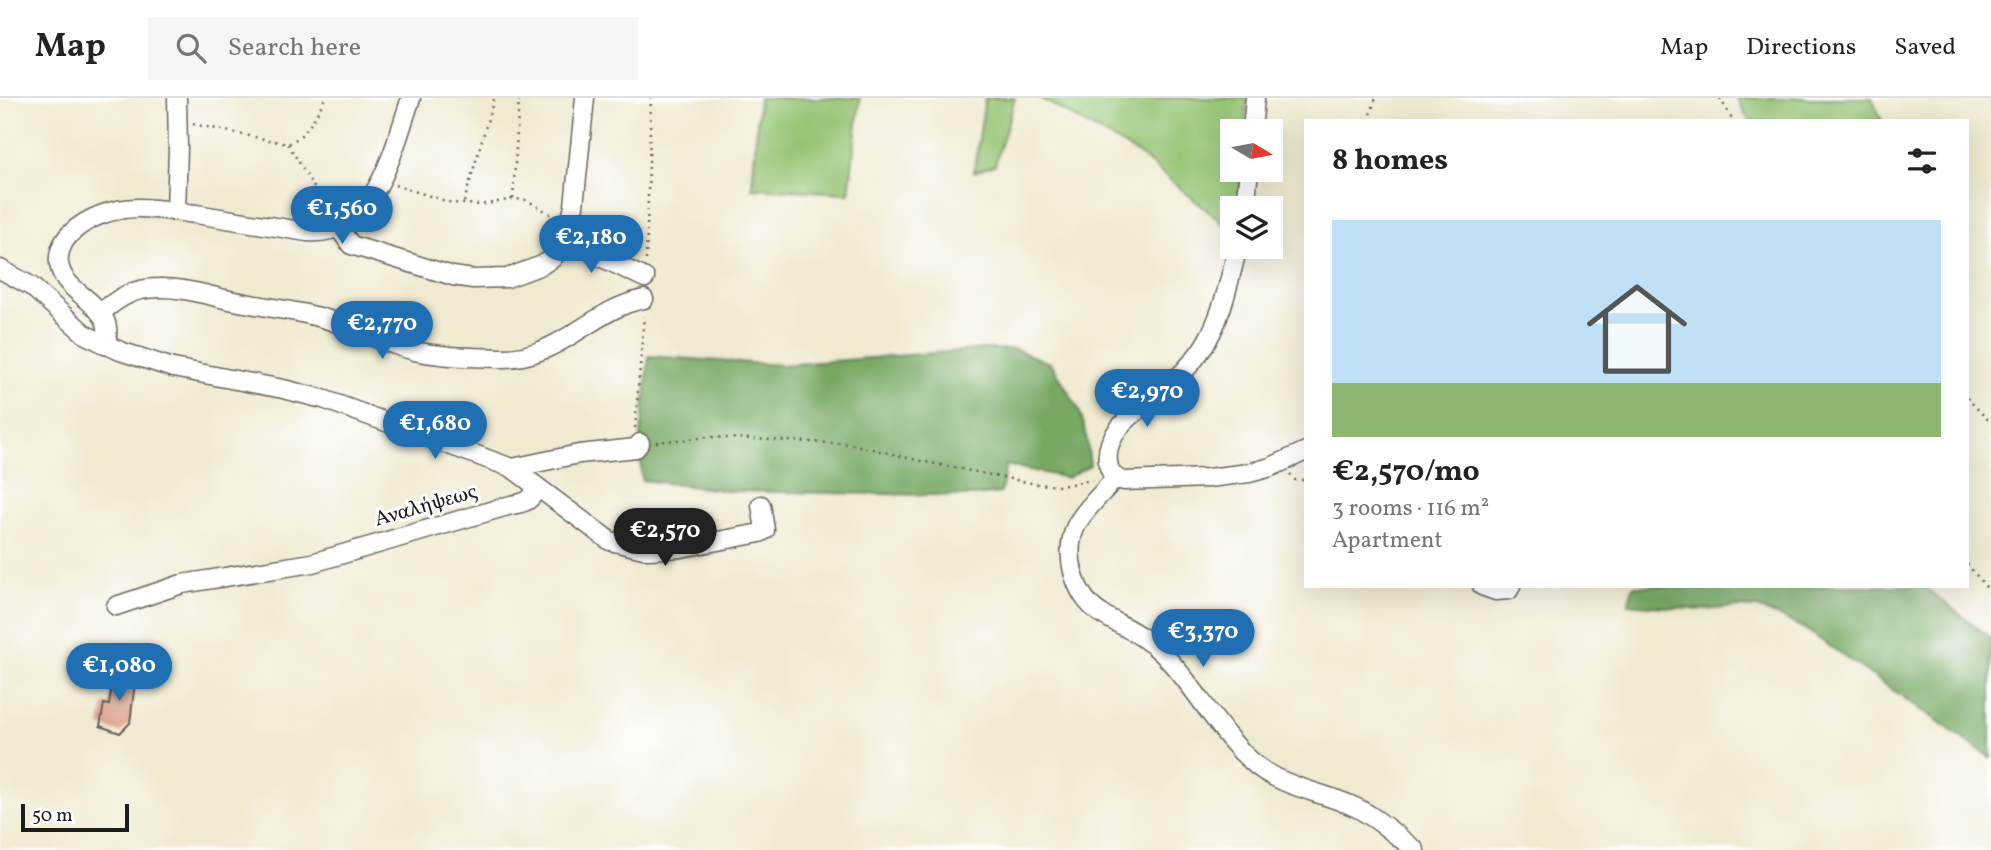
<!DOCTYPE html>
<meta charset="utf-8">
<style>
body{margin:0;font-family:Vollkorn,serif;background:#f6f6f6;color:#222;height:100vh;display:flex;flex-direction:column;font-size:26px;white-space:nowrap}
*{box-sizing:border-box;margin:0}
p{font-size:23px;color:#767676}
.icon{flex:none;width:38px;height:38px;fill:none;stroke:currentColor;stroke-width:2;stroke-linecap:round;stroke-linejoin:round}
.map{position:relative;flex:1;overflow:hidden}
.sheet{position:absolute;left:1304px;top:21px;width:665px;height:469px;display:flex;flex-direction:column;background:#fff;border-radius:0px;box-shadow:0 7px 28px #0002}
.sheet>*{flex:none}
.needle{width:46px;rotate:100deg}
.tools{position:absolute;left:1220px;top:21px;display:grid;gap:14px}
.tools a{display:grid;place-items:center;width:63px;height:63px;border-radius:0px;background:#fff;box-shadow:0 7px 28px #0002;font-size:35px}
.scale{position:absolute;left:21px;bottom:18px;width:108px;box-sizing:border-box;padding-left:7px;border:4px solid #1c1c1c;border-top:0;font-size:19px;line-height:24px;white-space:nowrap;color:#1c1c1c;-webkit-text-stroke:5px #fff;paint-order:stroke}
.price{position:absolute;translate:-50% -60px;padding:0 16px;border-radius:24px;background:#1f6fb2;color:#fff;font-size:23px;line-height:46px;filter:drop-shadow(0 2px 4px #0008)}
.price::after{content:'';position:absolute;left:50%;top:42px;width:21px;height:16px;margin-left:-10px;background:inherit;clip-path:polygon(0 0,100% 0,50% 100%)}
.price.selected{background:#222;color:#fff}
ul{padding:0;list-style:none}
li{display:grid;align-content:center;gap:14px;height:371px;padding:0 28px}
li span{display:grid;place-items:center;height:217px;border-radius:0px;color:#555}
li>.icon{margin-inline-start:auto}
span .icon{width:126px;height:126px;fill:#fffc;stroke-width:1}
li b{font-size:30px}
h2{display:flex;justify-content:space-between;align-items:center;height:84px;padding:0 28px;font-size:30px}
header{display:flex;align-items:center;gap:42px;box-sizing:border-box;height:98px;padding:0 35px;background:#fff;border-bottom:2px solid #e0e0e0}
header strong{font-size:33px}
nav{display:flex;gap:38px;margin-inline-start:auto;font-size:24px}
.search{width:490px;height:63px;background:#f6f6f6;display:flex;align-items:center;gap:18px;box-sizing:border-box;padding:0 24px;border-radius:0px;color:#767676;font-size:26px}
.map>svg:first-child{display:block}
</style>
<header>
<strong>Map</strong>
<div class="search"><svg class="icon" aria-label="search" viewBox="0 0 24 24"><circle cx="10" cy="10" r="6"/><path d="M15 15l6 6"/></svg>Search here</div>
<nav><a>Map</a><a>Directions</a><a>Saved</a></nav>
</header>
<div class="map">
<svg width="1991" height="752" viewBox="0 0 1991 752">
<rect width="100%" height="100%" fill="#fff"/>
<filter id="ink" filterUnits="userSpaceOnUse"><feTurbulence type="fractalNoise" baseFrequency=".0143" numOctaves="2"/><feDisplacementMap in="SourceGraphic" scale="14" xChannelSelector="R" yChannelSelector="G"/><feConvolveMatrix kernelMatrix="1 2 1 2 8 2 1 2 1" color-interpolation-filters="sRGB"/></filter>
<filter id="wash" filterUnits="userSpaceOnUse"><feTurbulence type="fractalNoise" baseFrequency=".00686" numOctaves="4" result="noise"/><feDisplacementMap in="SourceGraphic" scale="28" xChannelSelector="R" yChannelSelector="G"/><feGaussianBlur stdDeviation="1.57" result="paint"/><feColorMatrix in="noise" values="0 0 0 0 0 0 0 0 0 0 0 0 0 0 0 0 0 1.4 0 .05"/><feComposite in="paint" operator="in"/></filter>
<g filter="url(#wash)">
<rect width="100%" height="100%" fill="#efead0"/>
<g fill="#94c372" stroke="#587047" stroke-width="2">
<path d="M 759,0 L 860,0 L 849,95 L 752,90 Z"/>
<path d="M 985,0 L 1015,0 L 995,67 L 974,74 Z"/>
<path d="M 1040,0 L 1247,0 L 1245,33 L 1232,33 L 1232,72 L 1242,72 L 1238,110 L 1232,110 L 1231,132 L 1140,57 Z"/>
<path d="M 1737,0 L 1872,0 L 1882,23 L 1749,23 Z"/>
</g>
<g fill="#77a964" stroke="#4a6240" stroke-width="2">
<path d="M 985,251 L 1015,251 L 1052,266 L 1079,312 L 1086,336 L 1090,367 L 1067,380 L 1006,367 L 1001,395 L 974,398 L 730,393 L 642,382 L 640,345 L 649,258 L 781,267 Z"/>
<path d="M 1633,488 L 1923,488 L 1991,540 L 1991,660 L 1805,531 L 1779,518 L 1757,510 L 1738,509 L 1703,512 L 1628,506 Z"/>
</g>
<g id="blocks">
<path fill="#dda493" d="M 114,572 L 133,576 L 135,583 L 130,625 L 120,635 L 100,628 L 104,606 L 109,607 Z"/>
</g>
</g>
<g filter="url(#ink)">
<use href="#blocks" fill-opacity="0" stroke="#66645b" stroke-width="2"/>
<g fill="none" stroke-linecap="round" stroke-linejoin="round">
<defs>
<g id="minor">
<path d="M 1252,33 L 1255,0"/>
<path d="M 1245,110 L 1249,72"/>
<path d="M 176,113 L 178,50 L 177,0"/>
<path d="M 338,129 L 351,147 L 453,178 L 473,181 L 507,180 L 542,167 L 553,160 L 569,130 L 574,108 L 585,0"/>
<path d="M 569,130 L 594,156 L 645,180"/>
<path d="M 1238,149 C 1229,182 1222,222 1202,251 C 1193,264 1182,276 1170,287 C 1148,307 1103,329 1108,364 C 1109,374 1115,381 1124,383 L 1208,380 L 1249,375 L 1271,369 L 1306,353"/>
<path d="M 0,171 L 31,188 L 86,237 L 120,253 L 173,270 L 283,291 L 323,301 L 512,370 L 536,388 C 533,403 525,405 511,407 L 312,465 L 182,486 L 116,508"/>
<path d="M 100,215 C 114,204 128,193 146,191 C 173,187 200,195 225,201 C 256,208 288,211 319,219 C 352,228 382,245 415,253 C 442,259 471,259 499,260 C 560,262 591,211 644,201"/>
<path d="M 105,247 C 119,207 68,200 60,170 C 56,158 62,144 70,136 C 87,119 114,110 138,110 C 158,110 177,114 196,116 C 233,122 270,128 307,134 C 375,140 394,49 411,0"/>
<path d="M 512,370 L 579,356 L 636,350 L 640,345"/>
<path d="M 1116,380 C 1103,394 1088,408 1078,424 C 1062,452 1073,497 1100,515 C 1121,528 1144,537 1162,555 C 1197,589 1219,637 1257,668 C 1285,690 1323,694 1355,709 C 1376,719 1396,737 1415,752"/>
<path d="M 536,388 L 610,443 L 648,452 L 681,450 L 760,435 L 765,432 L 761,407"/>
<path d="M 1482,488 L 1496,493 L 1509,492 L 1511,488"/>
</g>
</defs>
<use href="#minor" stroke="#66645b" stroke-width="21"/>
<g stroke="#66645b" stroke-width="2.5" stroke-dasharray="2 5" stroke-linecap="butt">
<path d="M 1720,0 L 1733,23"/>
<path d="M 1368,23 L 1376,0"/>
<path d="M 193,26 L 288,46 C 307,37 316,18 325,0"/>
<path d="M 288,46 L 329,115"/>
<path d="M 395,87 L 452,105 L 481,107 L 513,101 L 527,102 L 555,119"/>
<path d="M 513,101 L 519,0"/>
<path d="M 464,104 L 494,0"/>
<path d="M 646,162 L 651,0"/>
<path d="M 1967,300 L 1991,325"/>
<path d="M 635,330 L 644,218"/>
<path d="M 656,344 L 710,339 L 851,346 L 921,363 L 1036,386 L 1060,388 L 1092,382"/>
<path d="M 1290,376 L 1295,382 L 1306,382"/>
<path d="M 1967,466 L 1991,495"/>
</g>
<use href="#minor" stroke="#fff" stroke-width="18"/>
</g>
</g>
<g text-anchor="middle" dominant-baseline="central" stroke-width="6" stroke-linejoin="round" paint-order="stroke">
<g font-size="21" fill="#1c1c1c" stroke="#fff">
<text transform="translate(426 408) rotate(-16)">Αναλήψεως</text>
</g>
</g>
</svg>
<div class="tools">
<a><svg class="needle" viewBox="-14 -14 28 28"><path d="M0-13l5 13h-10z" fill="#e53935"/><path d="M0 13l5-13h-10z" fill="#767676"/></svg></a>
<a><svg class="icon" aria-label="layers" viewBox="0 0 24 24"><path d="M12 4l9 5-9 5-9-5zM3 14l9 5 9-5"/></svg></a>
</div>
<div class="scale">50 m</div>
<b class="price" style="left:342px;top:148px">€1,560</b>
<b class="price" style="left:591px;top:177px">€2,180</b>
<b class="price" style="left:382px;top:263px">€2,770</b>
<b class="price" style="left:1147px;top:331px">€2,970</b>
<b class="price" style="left:435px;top:363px">€1,680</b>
<b class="price selected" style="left:665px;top:470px">€2,570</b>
<b class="price" style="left:1203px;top:571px">€3,370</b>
<b class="price" style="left:119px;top:605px">€1,080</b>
<section class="sheet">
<h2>8 homes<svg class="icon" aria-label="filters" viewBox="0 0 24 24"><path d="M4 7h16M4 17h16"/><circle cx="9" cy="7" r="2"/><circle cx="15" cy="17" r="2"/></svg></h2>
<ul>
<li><span style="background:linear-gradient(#bfe0f5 75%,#8fb573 0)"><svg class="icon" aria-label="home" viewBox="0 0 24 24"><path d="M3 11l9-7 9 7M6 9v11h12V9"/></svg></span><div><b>€2,570/mo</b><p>3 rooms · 116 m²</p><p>Apartment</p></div></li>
</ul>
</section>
</div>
